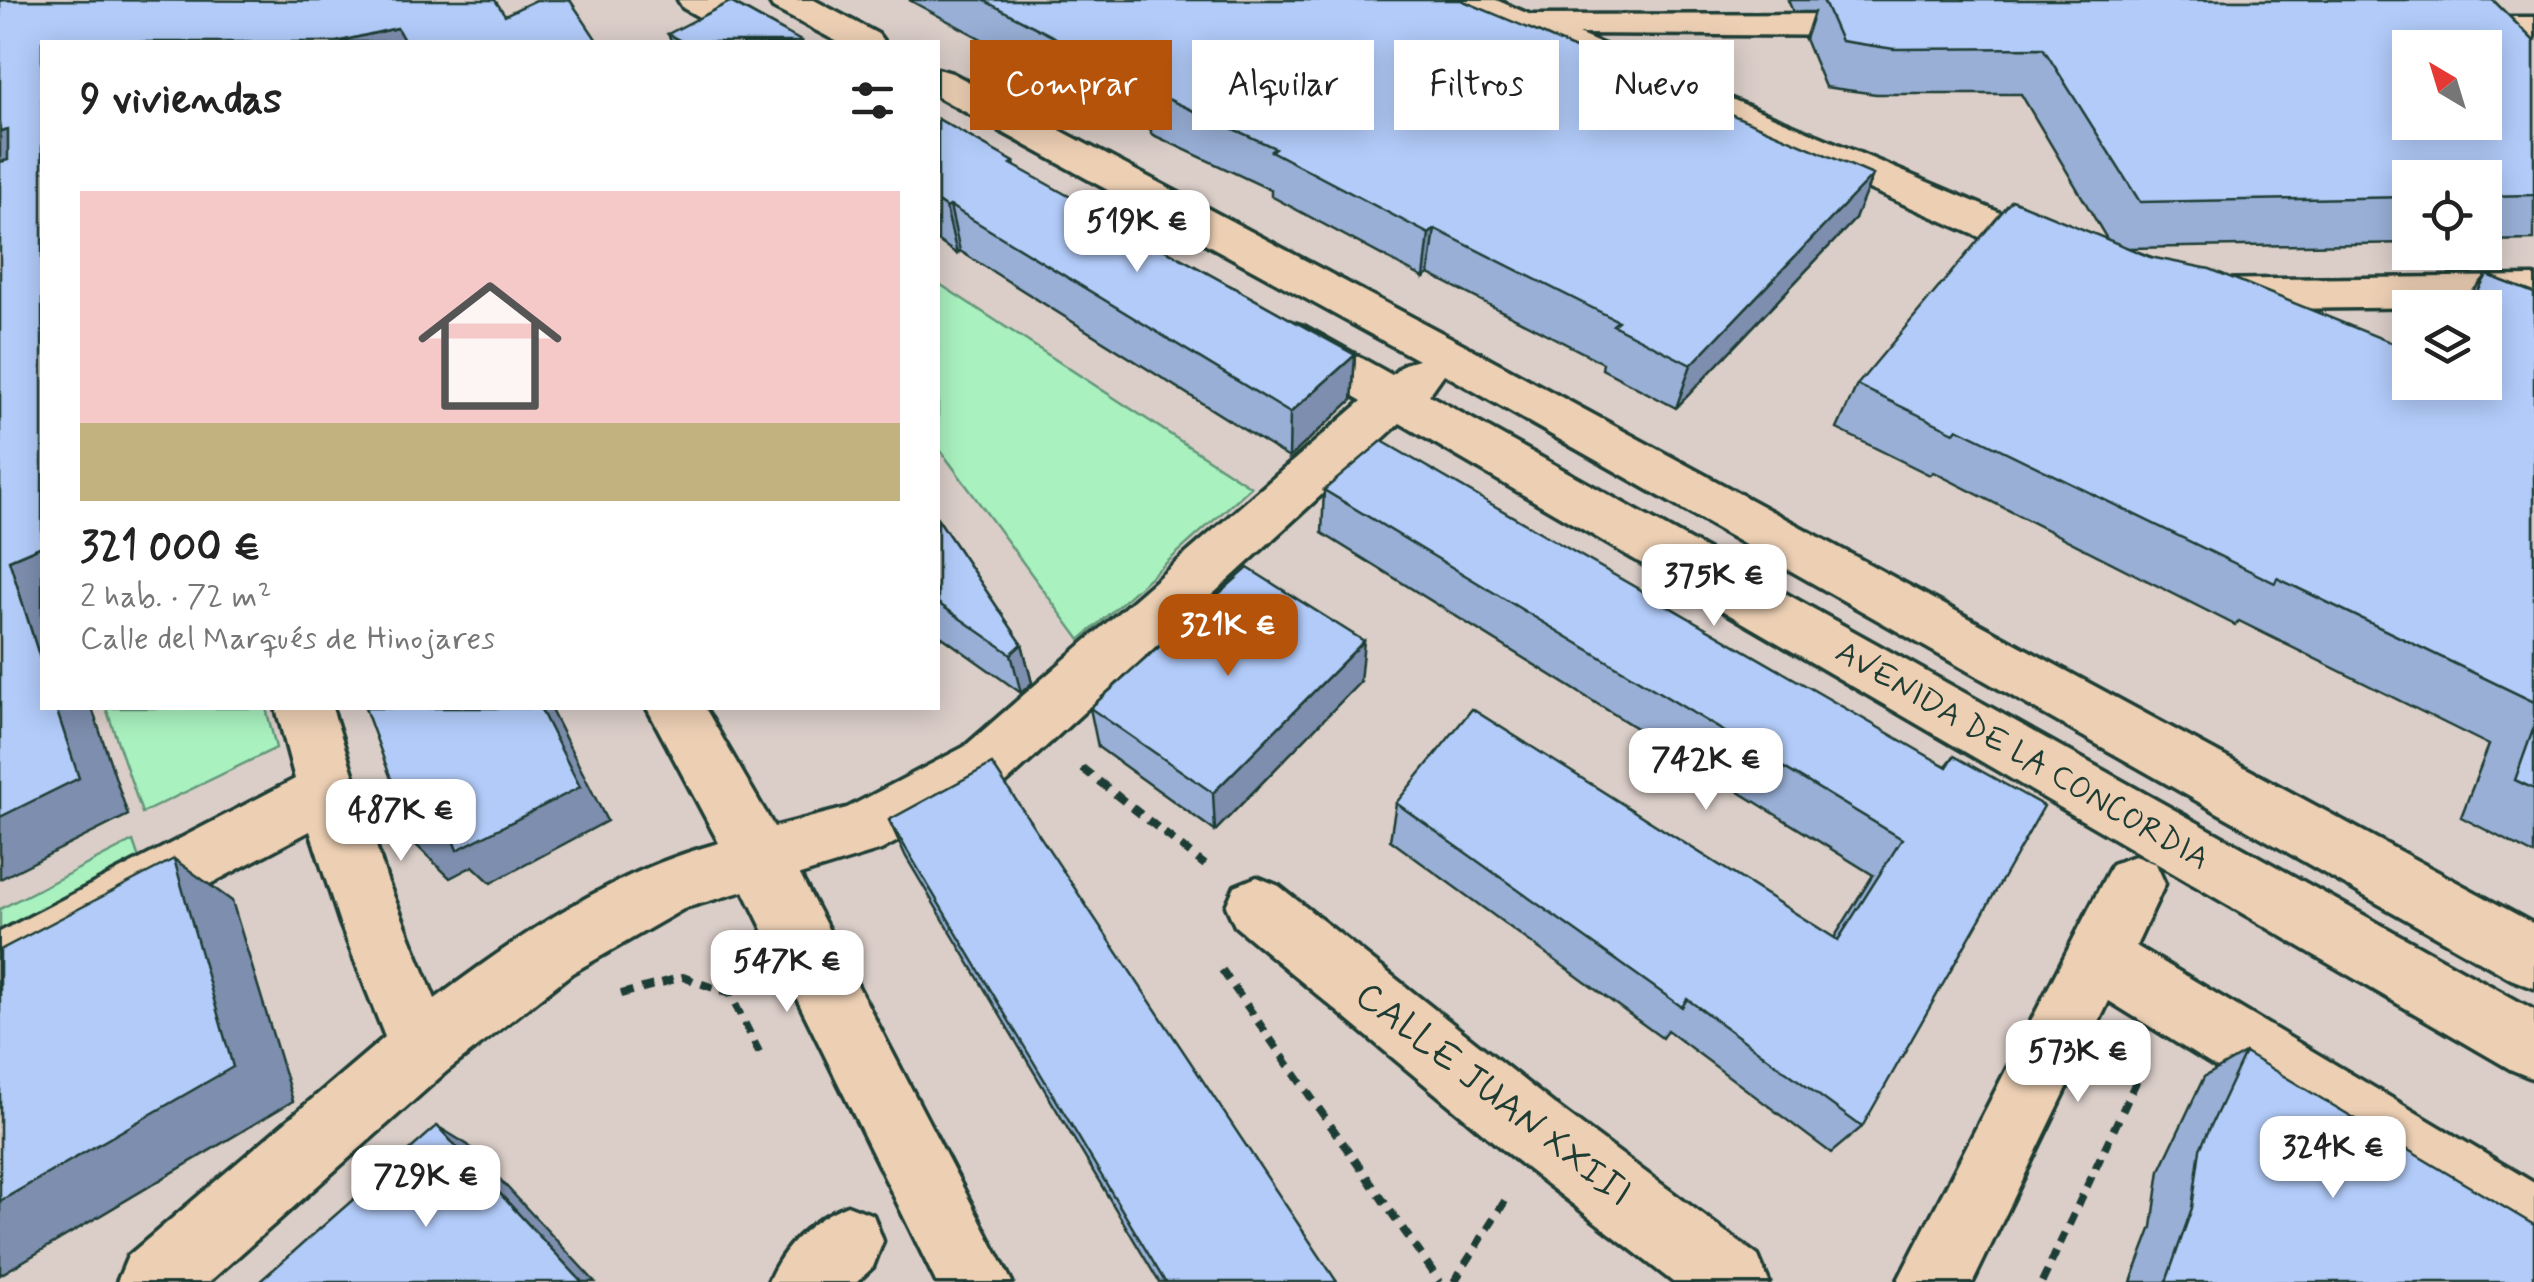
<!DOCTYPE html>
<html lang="es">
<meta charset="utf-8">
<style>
body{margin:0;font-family:Mynerve,sans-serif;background:#f6f6f6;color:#222;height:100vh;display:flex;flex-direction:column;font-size:38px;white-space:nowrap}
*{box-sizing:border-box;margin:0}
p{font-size:32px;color:#767676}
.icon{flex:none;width:55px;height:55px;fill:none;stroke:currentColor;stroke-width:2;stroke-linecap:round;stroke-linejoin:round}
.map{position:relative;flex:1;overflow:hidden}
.sheet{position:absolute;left:40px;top:40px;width:900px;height:670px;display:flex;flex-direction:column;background:#fff;border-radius:0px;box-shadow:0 5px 25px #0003}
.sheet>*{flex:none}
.guide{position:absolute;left:970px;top:40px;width:950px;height:90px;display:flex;gap:20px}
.needle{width:65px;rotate:322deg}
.buttons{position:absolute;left:2392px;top:30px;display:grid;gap:20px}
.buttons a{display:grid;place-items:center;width:110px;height:110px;border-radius:0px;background:#fff;box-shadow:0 5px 25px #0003;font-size:50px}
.price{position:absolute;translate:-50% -85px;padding:0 22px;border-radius:20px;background:#fff;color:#222;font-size:32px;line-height:65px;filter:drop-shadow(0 2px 5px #0008)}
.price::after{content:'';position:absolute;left:50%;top:60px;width:30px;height:22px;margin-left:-15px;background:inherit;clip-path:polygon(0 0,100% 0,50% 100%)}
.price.current{background:#b45309;color:#fff}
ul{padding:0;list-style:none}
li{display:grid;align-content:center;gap:20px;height:530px;padding:0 40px}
li span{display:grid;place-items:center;height:310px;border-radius:0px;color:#555}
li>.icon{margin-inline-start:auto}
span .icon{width:180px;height:180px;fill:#fffc;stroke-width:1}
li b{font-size:42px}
h2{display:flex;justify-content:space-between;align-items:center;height:120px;padding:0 40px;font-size:42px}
.chip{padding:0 35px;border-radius:0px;background:#fff;box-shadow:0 5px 25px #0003;font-size:35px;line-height:90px}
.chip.current{background:#b45309;color:#fff}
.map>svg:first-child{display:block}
</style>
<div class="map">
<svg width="2534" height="1282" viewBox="0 0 2534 1282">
<rect width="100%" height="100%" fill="#dbcec9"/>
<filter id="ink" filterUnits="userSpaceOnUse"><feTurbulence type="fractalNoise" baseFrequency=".01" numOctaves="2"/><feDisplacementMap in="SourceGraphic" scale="20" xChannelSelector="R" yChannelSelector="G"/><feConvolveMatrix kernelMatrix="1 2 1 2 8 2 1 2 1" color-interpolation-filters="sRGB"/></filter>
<g filter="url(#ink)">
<g fill="#a9f1bf" stroke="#64977a" stroke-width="2.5">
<path d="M 938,283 L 1251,487 L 1080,640 L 938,447 Z"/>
<path d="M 106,708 L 266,708 L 276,748 L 142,813 Z"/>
<path d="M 133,841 L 142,867 L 0,939 L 0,909 Z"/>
</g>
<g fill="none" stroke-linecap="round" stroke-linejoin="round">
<defs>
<g id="minor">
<path d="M 678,0 L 723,0 L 784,34 L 790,42 L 744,42 L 683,8 Z"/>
<path d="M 768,0 L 814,0 L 878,34 L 884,42 L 838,42 L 773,8 Z"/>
<path d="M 1447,0 L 1496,0 L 1531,15 L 1886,14 L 1899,17 L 1905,25 L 1899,33 L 1886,36 L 1578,34 L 2076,245 L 2082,255 L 2076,265 L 2060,269 L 2044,265 L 1452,8 Z"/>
<path d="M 2447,17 L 2534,17 L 2534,39 L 2434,36 L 2428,28 L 2434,20 Z"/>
<path d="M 938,69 L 952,73 L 1463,344 L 2534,924 L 2534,988 L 2511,979 L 1444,374 L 1429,395 L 2534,1010 L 2534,1079 L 2510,1069 L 1400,423 L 1006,783 L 881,850 L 800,875 L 1012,1282 L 936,1282 L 744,891 L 685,908 L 572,973 L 447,1071 L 209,1282 L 117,1282 L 128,1256 L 385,1037 L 340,923 L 310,831 L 0,995 L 0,932 L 295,779 L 276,708 L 332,708 L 387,880 L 435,999 C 523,933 612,872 719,843 L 647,708 L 705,708 L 774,827 L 847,808 L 964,747 L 1362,401 L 1272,348 L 1265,337 L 1272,326 L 1288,321 L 1304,326 L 1392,375 L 1404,364 L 1418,360 L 938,97 Z"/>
<path d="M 2534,276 L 2534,306 L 2198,310 L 2182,306 L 2175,295 L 2182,284 L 2198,280 Z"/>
<path d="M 2134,856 L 2156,864 L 2165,884 L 2136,946 L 2534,1183 L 2534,1260 L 2509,1249 L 2109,1001 L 1973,1282 L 1897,1282 L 2112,864 Z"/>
<path d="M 1257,877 L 1279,886 L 1555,1105 L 1758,1256 L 1769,1282 L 1673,1282 L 1507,1153 L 1235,926 L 1226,906 L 1235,886 Z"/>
<path d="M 847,1205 L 873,1215 L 883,1241 L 873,1267 L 857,1282 L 768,1282 C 783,1246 811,1220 847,1205 Z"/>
</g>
</defs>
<use href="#minor" stroke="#1f3d34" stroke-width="7"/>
<g stroke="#1f3d34" stroke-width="8" stroke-dasharray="12 9" stroke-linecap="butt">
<path d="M 1082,768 L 1205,865"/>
<path d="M 1222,970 L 1440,1282"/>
<path d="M 621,994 L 683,977 L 730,994 L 761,1056"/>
<path d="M 1454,1282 L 1505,1201"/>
<path d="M 2042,1282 L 2143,1067"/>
</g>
<use href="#minor" fill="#edd0b4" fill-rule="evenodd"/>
</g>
<g fill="#99afd6" stroke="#1f3d34" stroke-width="2.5">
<path d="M 909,0 L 1461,0 L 1855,219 L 1676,408 L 1602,369 L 1603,363 L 1429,274 L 1424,278 L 1271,196 L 1271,190 L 1151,134 L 1151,130 Z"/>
<path d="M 1788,0 L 2493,0 L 2534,41 L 2534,240 L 2485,241 L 2485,178 L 2410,178 L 2410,243 L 2128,248 L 2485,382 L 2485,308 L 2458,308 L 2487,275 L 2534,293 L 2534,855 L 2461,817 L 2489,745 L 2239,621 L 2235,625 L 1933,472 L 1930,475 L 1837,429 L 1857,385 L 2107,239 L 2021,94 L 1876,94 L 1825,87 L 1805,39 L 1814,12 L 1793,12 Z"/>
<path d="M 668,34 L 803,42 L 672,42 Z"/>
<path d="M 938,119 L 1014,162 L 1015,167 L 1355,355 L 1352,400 L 1289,458 L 960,251 L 957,254 L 938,241 Z"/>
<path d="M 1324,490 L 1946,766 L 1954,756 L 1862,1127 L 1831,1153 L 1667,1030 L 1662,1038 L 1390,840 L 1396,803 L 1834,938 L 1873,875 L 1322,533 Z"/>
<path d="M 938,519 L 1022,644 L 1032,683 L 1021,693 L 938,634 Z"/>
<path d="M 1360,682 L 1215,831 L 1098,747 L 1090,708 Z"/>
<path d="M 889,820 L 1337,1282 L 1159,1282 L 906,857 Z"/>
<path d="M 2245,1053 L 2534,1282 L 2131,1282 L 2152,1227 L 2160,1170 L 2204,1077 Z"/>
</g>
<g fill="#7d8eae" stroke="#1f3d34" stroke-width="2.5">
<path d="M 397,28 L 405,42 L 336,42 Z"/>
<path d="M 8,129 L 42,171 L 0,184 L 0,131 Z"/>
<path d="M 1873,175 L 1855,219 L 1676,408 L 1691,365 Z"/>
<path d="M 950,206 L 960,251 L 957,254 L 946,208 Z"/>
<path d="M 1435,229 L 1429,274 L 1424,278 L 1429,234 Z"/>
<path d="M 1355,355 L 1352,400 L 1289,458 L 1290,413 Z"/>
<path d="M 42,546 L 42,665 L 9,560 Z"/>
<path d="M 1364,641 L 1360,682 L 1215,831 L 1213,793 Z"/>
<path d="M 1022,644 L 1032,683 L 1021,693 L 1011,654 Z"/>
<path d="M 56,708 L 92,708 L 128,815 L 0,879 L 0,817 Z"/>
<path d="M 540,708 L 550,708 L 607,821 L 491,883 L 473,866 L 450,878 L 415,844 Z"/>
<path d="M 174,859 L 232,901 L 293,1101 L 0,1275 L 0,1201 Z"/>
<path d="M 437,1126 L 468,1145 L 595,1282 L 582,1282 Z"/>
</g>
<g fill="#b2cbf9" stroke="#1f3d34" stroke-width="2.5" fill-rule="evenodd">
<path d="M 0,0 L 321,1 L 321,0 L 495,0 L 505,15 L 536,0 L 570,0 L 598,42 L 405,42 L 397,28 L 336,42 L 42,42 L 42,546 L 9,560 L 42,665 L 42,708 L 56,708 L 79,778 L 0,817 L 0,162 L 8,160 L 8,129 L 0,131 Z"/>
<path d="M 983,0 L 1461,0 L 1540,33 L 1690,101 L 1693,98 L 1873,175 L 1691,365 L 1613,325 L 1618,321 L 1435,229 L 1429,234 L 1271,151 L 1275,148 L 1148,90 L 1151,88 Z"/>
<path d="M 1823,0 L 2493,0 L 2534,41 L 2534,195 L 2485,196 L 2485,178 L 2410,178 L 2410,197 L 2140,202 L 2043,48 L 1894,49 L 1841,41 ZM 2410,48 L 2485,48 L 2485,122 L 2410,122 Z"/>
<path d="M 730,2 L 803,42 L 683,42 L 668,34 Z"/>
<path d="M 938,119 L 1014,162 L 1011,164 L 1355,355 L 1290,413 L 950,206 L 946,208 L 938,202 Z"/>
<path d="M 2012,200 L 2150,257 L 2210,269 L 2410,350 L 2410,382 L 2485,382 L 2485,308 L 2468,308 L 2487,275 L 2534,293 L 2534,702 L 2277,578 L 2275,583 L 1957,428 L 1954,432 L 1857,385 Z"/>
<path d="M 1382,441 L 1947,767 L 1954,756 L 2044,806 L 1862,1127 L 1687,999 L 1682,1007 L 1396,803 L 1472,709 L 1838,940 L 1902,839 L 1324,490 Z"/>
<path d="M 938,519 L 1022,644 L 1011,654 L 938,603 Z"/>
<path d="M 1248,568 L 1364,641 L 1213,793 L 1090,708 Z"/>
<path d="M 365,708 L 540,708 L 580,787 L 457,850 L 448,828 L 415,844 Z"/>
<path d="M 2534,727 L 2534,789 L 2515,780 Z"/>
<path d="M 992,764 L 1337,1282 L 1165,1282 L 889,820 Z"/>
<path d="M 174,859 L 233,1067 L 0,1201 L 0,950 Z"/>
<path d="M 2245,1053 L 2534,1225 L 2534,1282 L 2166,1282 L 2192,1208 L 2200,1149 Z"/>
<path d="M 437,1126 L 582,1282 L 259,1282 Z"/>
</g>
</g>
<g text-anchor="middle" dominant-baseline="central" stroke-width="8" stroke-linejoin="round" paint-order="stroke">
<g font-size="32" fill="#1f3d34" stroke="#edd0b4">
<text transform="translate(2022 756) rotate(30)">AVENIDA DE LA CONCORDIA</text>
</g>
<g font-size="38" fill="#1f3d34" stroke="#edd0b4">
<text transform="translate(1493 1095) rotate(38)">CALLE JUAN XXIII</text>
</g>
</g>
</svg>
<div class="buttons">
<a><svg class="needle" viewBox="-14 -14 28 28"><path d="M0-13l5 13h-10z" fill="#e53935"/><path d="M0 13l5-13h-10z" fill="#767676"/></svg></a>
<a><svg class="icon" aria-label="locate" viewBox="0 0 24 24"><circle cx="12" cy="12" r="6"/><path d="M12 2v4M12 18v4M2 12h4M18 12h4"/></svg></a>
<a><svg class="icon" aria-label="layers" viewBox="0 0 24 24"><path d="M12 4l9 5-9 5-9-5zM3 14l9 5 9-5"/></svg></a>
</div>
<b class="price" style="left:1137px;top:275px">519K €</b>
<b class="price" style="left:1714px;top:629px">375K €</b>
<b class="price current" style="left:1228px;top:679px">321K €</b>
<b class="price" style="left:1706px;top:813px">742K €</b>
<b class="price" style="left:401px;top:864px">487K €</b>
<b class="price" style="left:787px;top:1015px">547K €</b>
<b class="price" style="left:2078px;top:1105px">573K €</b>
<b class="price" style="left:2333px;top:1201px">324K €</b>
<b class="price" style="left:426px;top:1230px">729K €</b>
<div class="guide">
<a class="chip current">Comprar</a>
<a class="chip">Alquilar</a>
<a class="chip">Filtros</a>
<a class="chip">Nuevo</a>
</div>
<section class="sheet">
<h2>9 viviendas<svg class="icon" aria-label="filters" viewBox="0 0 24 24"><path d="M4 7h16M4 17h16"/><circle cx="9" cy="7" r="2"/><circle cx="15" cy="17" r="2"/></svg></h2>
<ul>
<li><span style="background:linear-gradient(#f6c9c9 75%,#c2b280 0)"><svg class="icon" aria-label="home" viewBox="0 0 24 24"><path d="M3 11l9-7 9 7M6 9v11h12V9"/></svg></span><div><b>321 000 €</b><p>2 hab. · 72 m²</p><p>Calle del Marqués de Hinojares</p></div></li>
</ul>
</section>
</div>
